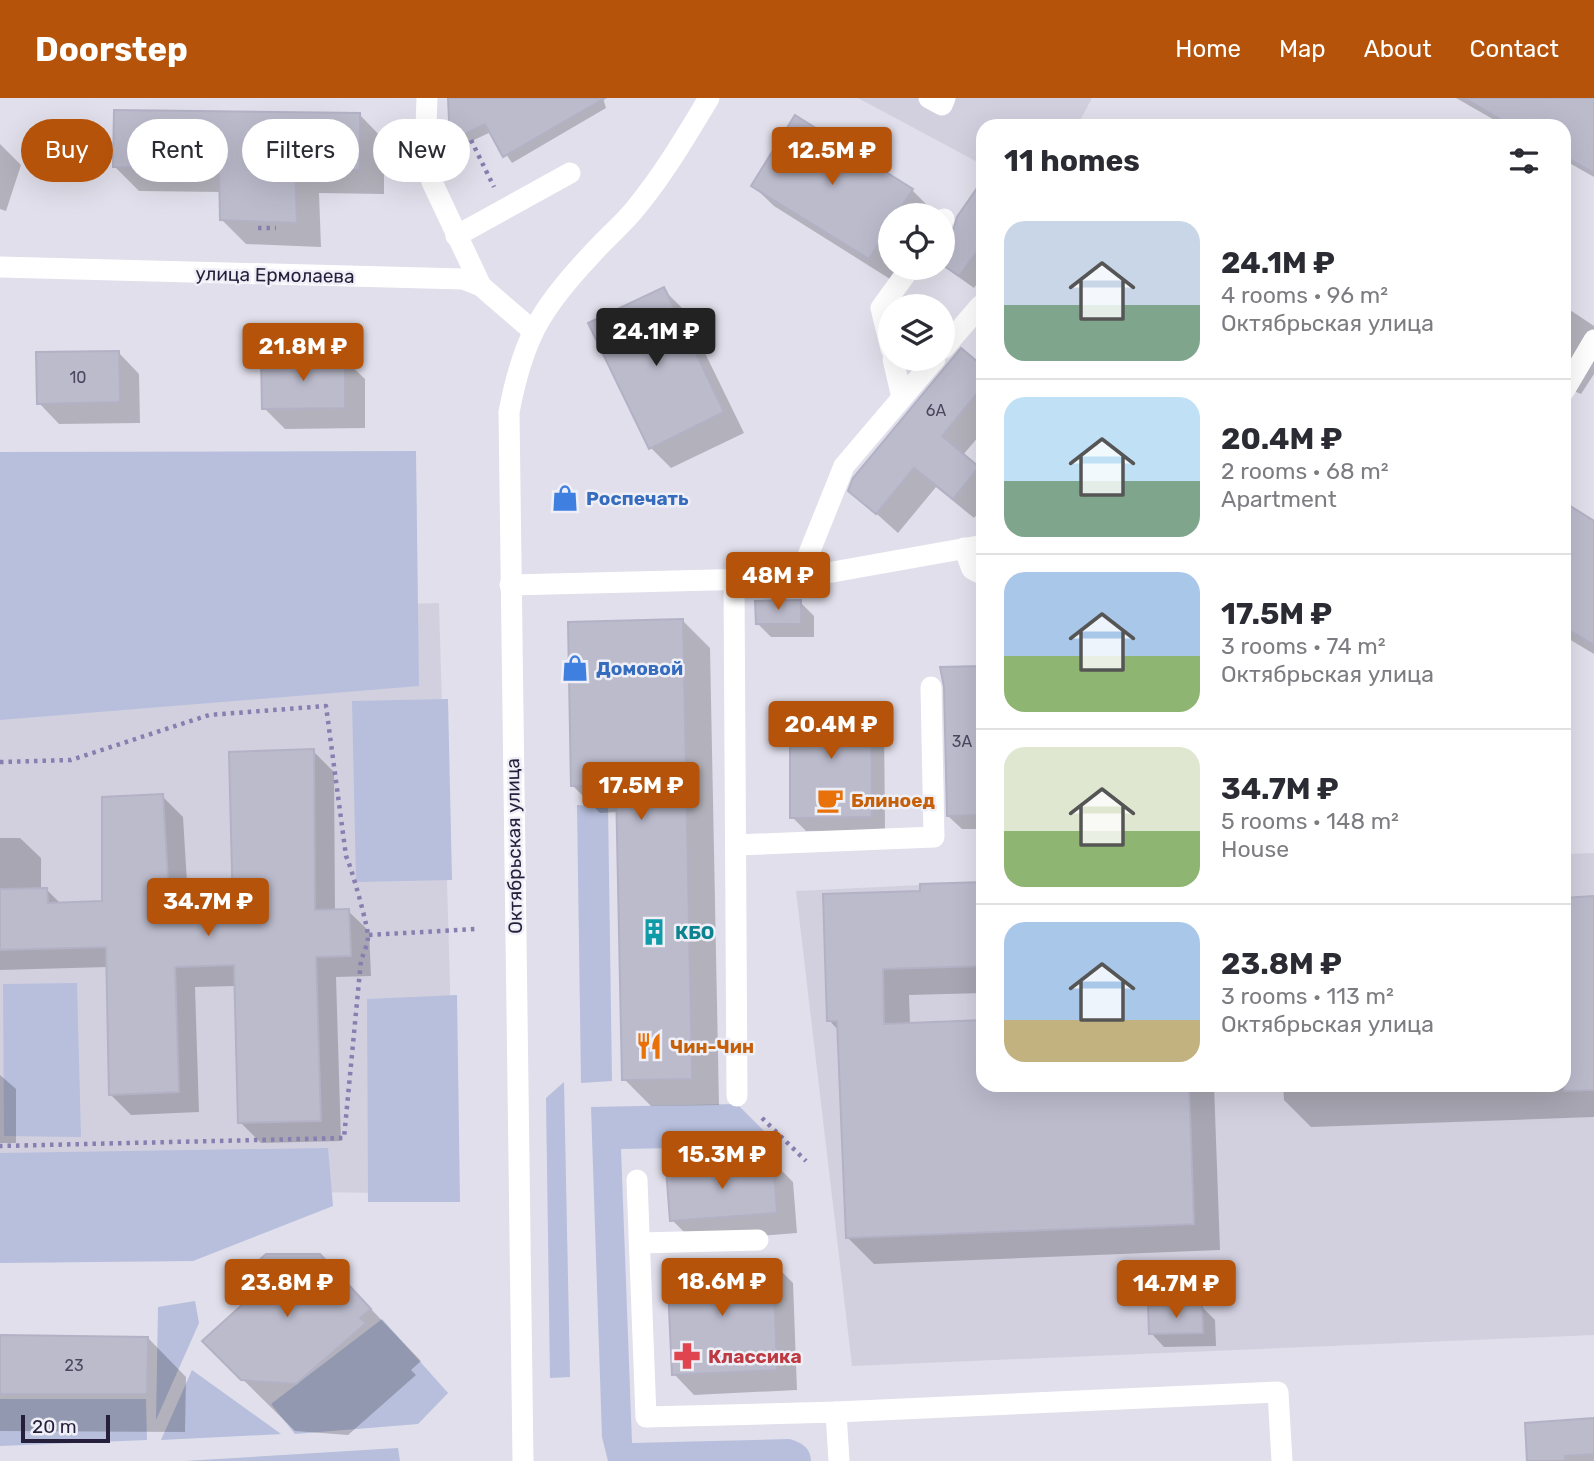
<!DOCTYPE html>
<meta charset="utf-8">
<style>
body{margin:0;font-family:Rubik,sans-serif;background:#f2f2f3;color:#2b2b33;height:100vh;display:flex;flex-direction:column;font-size:26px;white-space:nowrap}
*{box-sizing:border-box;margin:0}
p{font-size:23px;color:#7c7c81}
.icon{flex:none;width:38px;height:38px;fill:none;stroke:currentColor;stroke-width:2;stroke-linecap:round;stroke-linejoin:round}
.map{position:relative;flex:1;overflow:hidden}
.sheet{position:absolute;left:976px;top:21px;width:595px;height:973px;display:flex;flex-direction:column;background:#fff;border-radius:21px;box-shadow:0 7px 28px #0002}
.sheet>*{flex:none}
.banner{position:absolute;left:21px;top:21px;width:665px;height:63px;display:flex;gap:14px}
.controls{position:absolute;left:878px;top:105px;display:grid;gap:14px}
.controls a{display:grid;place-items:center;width:77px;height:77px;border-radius:50%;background:#fff;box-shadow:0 7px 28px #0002;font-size:35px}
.scale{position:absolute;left:21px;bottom:18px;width:89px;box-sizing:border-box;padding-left:7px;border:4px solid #261f3b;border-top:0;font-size:19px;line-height:24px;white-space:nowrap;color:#261f3b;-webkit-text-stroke:5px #efeff7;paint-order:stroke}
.price{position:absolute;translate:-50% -60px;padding:0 16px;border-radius:7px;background:#b45309;color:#fff;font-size:23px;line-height:46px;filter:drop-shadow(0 2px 4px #0008)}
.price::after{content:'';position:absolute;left:50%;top:42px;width:21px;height:16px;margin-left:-10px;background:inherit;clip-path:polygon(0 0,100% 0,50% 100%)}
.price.selected{background:#222;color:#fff}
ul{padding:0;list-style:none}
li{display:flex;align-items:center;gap:21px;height:175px;padding:0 28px}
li+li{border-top:2px solid #e1e1e2}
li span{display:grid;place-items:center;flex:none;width:196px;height:140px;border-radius:21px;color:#555}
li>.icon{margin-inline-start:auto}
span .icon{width:84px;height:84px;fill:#fffc;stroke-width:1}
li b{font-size:30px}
h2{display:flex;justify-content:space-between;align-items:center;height:84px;padding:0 28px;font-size:30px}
.pill{padding:0 24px;border-radius:32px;background:#fff;box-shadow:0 7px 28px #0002;font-size:24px;line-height:63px}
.pill.selected{background:#b45309;color:#fff}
header{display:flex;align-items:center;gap:42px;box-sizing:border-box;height:98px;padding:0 35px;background:#b45309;color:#fff}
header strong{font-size:33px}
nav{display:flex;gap:38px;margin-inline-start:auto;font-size:24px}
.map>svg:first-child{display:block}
</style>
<header>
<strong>Doorstep</strong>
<nav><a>Home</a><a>Map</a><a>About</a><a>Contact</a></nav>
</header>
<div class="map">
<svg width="1594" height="1363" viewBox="0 0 1594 1363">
<rect width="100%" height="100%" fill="#e0dfeb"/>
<g fill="#d2d0df">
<path d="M 858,0 L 1092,0 L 1077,28 L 984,28 L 983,67 Z"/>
<path d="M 439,505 L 456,1096 L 0,1090 L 0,518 Z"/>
<path d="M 1594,755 L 1594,1237 L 852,1268 L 796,793 L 983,784 L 984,987 L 1564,987 L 1565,756 Z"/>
</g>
<g fill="#b7bfdd">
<path d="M 416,353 L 419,588 L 0,622 L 0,354 Z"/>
<path d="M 448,601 L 452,782 L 356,784 L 352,603 Z"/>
<path d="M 577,707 L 608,708 L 612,983 L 581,985 Z"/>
<path d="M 77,885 L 81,1039 L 4,1038 L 3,886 Z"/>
<path d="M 457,897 L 460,1104 L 368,1104 L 367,901 Z"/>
<path d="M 564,984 L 570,1279 L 550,1280 L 546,1000 Z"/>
<path d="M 737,1006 L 779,1048 L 621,1051 L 632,1345 L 789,1341 C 801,1344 811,1350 811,1363 L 608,1363 L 602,1339 L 591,1009 Z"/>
<path d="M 328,1050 L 333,1108 L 193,1163 L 0,1165 L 0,1055 Z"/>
<path d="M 195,1203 L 199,1225 L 156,1322 L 158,1209 Z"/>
<path d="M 382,1221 L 448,1295 L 418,1326 L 295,1336 L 271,1306 Z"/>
<path d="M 192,1272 L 281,1336 L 282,1336 L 161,1342 Z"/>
<path d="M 0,1301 L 146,1301 L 147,1342 L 0,1348 Z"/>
<path d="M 398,1350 L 400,1363 L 184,1363 Z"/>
</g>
<g fill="#0003">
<path d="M 450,0 L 603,0 L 606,10 L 512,65 L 491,34 L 459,49 L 452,42 Z"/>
<path d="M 1456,0 L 1585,0 L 1594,5 L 1594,79 L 1564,62 L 1564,28 L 1505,28 Z"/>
<path d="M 360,17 L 384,42 L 384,96 L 319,95 L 321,149 L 246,146 L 222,122 L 221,94 L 139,93 L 115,69 Z"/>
<path d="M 0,46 L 21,67 L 6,113 L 0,111 Z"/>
<path d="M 753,88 L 912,92 L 933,113 L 930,117 L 891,117 L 891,170 L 897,170 L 890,181 L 774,108 Z"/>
<path d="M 984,110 L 984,176 L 974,190 L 943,168 L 943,142 Z"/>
<path d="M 663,191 L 684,212 L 744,335 L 671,370 L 651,350 Z"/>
<path d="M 1564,208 L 1594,228 L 1594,276 L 1581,296 L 1564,289 Z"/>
<path d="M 119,255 L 139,276 L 140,325 L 59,326 L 39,305 Z"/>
<path d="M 344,261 L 365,281 L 365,330 L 285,331 L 264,310 Z"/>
<path d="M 984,271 L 984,332 L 963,357 L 984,375 L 984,409 L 974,420 L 936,389 L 898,435 L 850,392 Z"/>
<path d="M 1564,407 L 1594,425 L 1594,556 L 1564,538 Z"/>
<path d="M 800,504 L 814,518 L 814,539 L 771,539 L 757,525 Z"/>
<path d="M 683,523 L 710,550 L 719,1007 L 651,1008 L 624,981 L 618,714 L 600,715 L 573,688 Z"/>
<path d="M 984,570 L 984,731 L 962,731 L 948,718 Z"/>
<path d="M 870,607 L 884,621 L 885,732 L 806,733 L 792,719 Z"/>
<path d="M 313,653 L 334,674 L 335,813 L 348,813 L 369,833 L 371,878 L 336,879 L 341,1043 L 261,1045 L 240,1024 L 236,888 L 195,889 L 199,1014 L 131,1017 L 110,996 L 108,869 L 0,872 L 0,740 L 20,740 L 41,760 L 41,792 L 47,792 L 62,807 L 104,805 L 162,698 L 183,719 L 189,817 L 234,816 Z"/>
<path d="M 984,786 L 984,895 L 909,897 L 910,926 L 984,987 L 1214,987 L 1220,1152 L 874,1166 L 847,1139 L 839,933 L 829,922 L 922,795 Z"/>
<path d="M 1594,800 L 1594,1019 L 1311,1029 L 1284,1002 L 1283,987 L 1564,987 Z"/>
<path d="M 0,977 L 16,991 L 16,1045 L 0,1045 Z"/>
<path d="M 772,1063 L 793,1084 L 797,1135 L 693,1143 L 672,1122 Z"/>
<path d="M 319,1157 L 421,1263 L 411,1272 L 416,1277 L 348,1337 L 295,1333 L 204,1243 Z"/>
<path d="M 772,1164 L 793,1185 L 797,1292 L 694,1297 L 674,1276 Z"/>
<path d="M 1201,1208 L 1215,1222 L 1216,1248 L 1164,1249 L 1151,1235 Z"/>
<path d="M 0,1239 L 148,1240 L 186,1279 L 185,1334 L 0,1333 Z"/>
<path d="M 1594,1322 L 1594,1363 L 1529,1363 Z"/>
</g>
<g fill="#bcbbcc" stroke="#b3b1c5" stroke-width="2">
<path d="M 448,0 L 605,0 L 503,59 L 485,26 L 450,43 Z"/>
<path d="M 1464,0 L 1594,0 L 1594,75 L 1564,58 L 1564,28 L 1512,28 Z"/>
<path d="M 114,12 L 360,15 L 360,72 L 295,71 L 297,125 L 220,122 L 219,70 L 113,69 Z"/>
<path d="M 795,17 L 913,91 L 896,117 L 891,117 L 891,126 L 869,161 L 751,88 Z"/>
<path d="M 984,80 L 984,144 L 959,178 L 943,167 L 943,139 L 954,130 L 957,119 Z"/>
<path d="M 664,189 L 724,314 L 649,351 L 588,225 Z"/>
<path d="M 961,250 L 984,269 L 984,287 L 942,338 L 979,369 L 953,401 L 914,370 L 876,416 L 848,393 L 853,380 Z"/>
<path d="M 119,253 L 120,304 L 37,306 L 36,254 Z"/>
<path d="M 345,259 L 345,310 L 262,311 L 261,260 Z"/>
<path d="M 1564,404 L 1594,423 L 1594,547 L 1564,529 Z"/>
<path d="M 801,502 L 801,526 L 756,526 L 755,503 Z"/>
<path d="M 683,521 L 692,981 L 622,982 L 616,687 L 571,688 L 568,524 Z"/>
<path d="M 984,568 L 984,717 L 947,718 L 944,589 L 940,569 Z"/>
<path d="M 871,605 L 872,719 L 790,720 L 790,606 Z"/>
<path d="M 314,651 L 315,812 L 349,811 L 351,858 L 316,859 L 321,1023 L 238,1025 L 234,867 L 175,869 L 179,994 L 109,997 L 106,849 L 0,852 L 0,791 L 47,790 L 48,805 L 102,803 L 102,699 L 163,696 L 170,816 L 233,814 L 229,654 Z"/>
<path d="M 984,784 L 984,868 L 883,871 L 884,926 L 984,922 L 984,987 L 1189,987 L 1194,1126 L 846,1140 L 837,923 L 827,923 L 823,796 L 920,793 L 920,786 Z"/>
<path d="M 1594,798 L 1594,992 L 1564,993 L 1564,800 Z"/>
<path d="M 773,1062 L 777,1115 L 670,1123 L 666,1071 Z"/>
<path d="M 266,1156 L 320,1156 L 371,1211 L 360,1220 L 366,1225 L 296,1286 L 241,1282 L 202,1243 L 243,1206 L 227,1191 Z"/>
<path d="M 773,1163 L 777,1272 L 672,1277 L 667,1167 Z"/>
<path d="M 1202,1207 L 1203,1235 L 1149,1236 L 1148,1208 Z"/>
<path d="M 0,1237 L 148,1239 L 147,1296 L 0,1296 Z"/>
<path d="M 1594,1320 L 1594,1356 L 1565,1358 L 1565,1363 L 1527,1363 L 1525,1325 Z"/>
</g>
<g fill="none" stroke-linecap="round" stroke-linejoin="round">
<g stroke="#887eb0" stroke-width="4.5" stroke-dasharray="3.5 5" stroke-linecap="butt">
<path d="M 471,42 L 494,89"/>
<path d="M 258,130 L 276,130"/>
<path d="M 0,664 L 71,662 L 209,617 L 326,608 L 346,758 C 351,768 369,831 368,840 C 367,847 364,855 361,862 L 344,1040 L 0,1048"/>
<path d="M 369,837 L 476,831"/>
<path d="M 762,1020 L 806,1063"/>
</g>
<g stroke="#fff" stroke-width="21">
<path d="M 427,0 L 425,55 L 432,84 L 481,188"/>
<path d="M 929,0 L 942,7 L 945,0"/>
<path d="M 943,122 L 944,121"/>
<path d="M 456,138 L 570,75"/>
<path d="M 0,169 L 463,181 L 481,188 L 532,232"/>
<path d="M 891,251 L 881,210 L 910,170"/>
<path d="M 943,251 L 980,208 L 984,211"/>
<path d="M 893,261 L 902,300"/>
<path d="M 1564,293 L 1594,242"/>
<path d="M 964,450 L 972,471 L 984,477"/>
<path d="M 799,480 L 844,368 L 935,261"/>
<path d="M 734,484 L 737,998"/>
<path d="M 510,487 L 799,480 L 984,447"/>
<path d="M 736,747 L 934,739 L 931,589"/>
<path d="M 637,1082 L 646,1319 L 836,1314 L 839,1363"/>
<path d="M 640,1145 L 758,1142"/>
<path d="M 836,1314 L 1278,1294 L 1282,1363"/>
<path d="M 523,1363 L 509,314 C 523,241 540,211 591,157 C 605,141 622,127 635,111 C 664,76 686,38 709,0"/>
</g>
</g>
<defs>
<symbol id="shop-bare" viewBox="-9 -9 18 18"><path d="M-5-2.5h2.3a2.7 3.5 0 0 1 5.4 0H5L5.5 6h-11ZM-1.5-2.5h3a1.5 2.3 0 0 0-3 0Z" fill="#3f7fe0" stroke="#efeff7" stroke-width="2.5" paint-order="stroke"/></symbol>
<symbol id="cafe-bare" viewBox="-9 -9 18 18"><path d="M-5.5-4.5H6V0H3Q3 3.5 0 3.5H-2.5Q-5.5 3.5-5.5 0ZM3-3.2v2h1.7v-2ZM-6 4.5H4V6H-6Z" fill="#e8710a" stroke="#efeff7" stroke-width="2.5" paint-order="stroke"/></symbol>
<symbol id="building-bare" viewBox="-9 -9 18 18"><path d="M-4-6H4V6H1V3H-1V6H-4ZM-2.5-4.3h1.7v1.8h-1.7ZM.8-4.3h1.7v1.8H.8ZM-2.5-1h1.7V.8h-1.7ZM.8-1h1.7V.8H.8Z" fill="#0f9aa8" stroke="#efeff7" stroke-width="2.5" paint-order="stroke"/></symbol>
<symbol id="restaurant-bare" viewBox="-9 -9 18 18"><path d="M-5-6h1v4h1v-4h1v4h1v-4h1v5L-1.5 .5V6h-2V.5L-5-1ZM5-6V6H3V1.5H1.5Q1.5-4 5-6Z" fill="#e8710a" stroke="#efeff7" stroke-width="2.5" paint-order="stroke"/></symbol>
<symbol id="pharmacy-bare" viewBox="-9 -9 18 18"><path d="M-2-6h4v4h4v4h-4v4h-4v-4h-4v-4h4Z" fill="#e0444e" stroke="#efeff7" stroke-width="2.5" paint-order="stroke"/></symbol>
</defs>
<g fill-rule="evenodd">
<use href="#shop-bare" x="546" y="381" width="38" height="38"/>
<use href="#shop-bare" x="556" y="551" width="38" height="38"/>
<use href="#cafe-bare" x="811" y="683" width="38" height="38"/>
<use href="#building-bare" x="635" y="815" width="38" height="38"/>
<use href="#restaurant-bare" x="630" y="929" width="38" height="38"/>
<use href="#pharmacy-bare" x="668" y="1239" width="38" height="38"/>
</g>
<g text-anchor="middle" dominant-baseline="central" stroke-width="5" stroke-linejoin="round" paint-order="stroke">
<g font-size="16" fill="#4c465f">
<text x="78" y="279">10</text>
<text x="936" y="312">6А</text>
<text x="962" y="643">3А</text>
<text x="74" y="1267">23</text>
</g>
<g font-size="19" fill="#261f3b" stroke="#efeff7">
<text transform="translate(275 177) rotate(1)">улица Ермолаева</text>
<text transform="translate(514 748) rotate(-91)">Октябрьская улица</text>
</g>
<g font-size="19" font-weight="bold" fill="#366cbe" stroke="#efeff7" text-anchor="start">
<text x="586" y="400">Роспечать</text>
<text x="596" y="570">Домовой</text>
</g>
<g font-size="19" font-weight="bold" fill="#c56008" stroke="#efeff7" text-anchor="start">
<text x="851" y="702">Блиноед</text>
<text x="670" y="948">Чин-Чин</text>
</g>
<g font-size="19" font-weight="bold" fill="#0d838f" stroke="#efeff7" text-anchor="start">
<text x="675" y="834">КБО</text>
</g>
<g font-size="19" font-weight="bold" fill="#be3a42" stroke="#efeff7" text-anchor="start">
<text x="708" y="1258">Классика</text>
</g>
</g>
</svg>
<div class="controls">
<a><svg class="icon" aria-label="locate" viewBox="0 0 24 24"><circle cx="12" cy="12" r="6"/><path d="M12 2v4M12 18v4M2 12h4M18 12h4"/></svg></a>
<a><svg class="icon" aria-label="layers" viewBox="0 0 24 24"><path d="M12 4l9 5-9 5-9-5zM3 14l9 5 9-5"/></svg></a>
</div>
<div class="scale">20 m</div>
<b class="price" style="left:832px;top:89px">12.5M ₽</b>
<b class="price selected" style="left:656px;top:270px">24.1M ₽</b>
<b class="price" style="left:303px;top:285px">21.8M ₽</b>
<b class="price" style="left:778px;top:514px">48M ₽</b>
<b class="price" style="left:831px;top:663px">20.4M ₽</b>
<b class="price" style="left:641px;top:724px">17.5M ₽</b>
<b class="price" style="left:208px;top:840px">34.7M ₽</b>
<b class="price" style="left:722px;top:1093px">15.3M ₽</b>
<b class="price" style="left:722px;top:1220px">18.6M ₽</b>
<b class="price" style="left:287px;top:1221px">23.8M ₽</b>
<b class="price" style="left:1176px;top:1222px">14.7M ₽</b>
<div class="banner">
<a class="pill selected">Buy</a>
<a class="pill">Rent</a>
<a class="pill">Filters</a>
<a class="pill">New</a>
</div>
<section class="sheet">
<h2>11 homes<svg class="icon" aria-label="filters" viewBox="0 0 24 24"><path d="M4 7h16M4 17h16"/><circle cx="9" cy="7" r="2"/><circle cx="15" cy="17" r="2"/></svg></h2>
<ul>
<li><span style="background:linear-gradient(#c9d6e8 60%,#7fa58c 0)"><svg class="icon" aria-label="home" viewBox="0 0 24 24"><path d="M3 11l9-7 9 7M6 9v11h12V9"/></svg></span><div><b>24.1M ₽</b><p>4 rooms · 96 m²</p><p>Октябрьская улица</p></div></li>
<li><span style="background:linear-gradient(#bfe0f5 60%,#7fa58c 0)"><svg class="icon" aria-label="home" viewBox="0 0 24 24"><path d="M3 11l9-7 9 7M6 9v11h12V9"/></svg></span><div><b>20.4M ₽</b><p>2 rooms · 68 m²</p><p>Apartment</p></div></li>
<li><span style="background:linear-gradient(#a9c7e8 60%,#8fb573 0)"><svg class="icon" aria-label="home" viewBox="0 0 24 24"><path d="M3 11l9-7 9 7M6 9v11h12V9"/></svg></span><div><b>17.5M ₽</b><p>3 rooms · 74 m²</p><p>Октябрьская улица</p></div></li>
<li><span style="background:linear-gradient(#dfe7d0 60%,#8fb573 0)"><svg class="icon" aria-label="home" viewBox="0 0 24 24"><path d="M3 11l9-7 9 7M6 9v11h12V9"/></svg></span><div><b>34.7M ₽</b><p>5 rooms · 148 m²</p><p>House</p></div></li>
<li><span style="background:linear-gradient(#a9c7e8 70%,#c2b280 0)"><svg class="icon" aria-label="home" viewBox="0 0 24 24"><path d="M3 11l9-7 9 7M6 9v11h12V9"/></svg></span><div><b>23.8M ₽</b><p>3 rooms · 113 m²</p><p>Октябрьская улица</p></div></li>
</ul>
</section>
</div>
